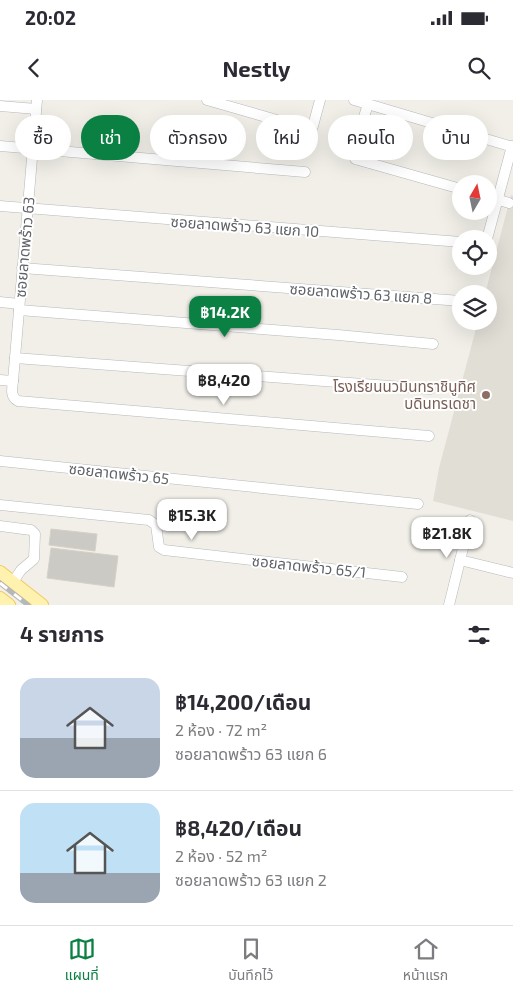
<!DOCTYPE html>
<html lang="th">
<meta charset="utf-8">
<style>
body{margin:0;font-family:"Exo 2","Noto Sans Thai",sans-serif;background:#f7f7f7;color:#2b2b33;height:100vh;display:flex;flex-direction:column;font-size:19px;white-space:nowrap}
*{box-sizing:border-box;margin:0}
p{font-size:16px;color:#7c7c81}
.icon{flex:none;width:28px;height:28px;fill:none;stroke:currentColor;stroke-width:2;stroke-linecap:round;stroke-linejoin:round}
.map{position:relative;height:505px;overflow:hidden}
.panel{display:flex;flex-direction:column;background:#fff;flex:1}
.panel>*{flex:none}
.hud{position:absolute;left:15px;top:15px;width:484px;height:45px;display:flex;gap:10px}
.needle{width:32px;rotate:9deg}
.buttons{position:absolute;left:452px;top:75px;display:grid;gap:10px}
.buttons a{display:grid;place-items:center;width:45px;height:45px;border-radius:50%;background:#fff;box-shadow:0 5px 20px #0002;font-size:25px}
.price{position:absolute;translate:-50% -42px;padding:0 11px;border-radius:10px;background:#fff;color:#222;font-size:16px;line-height:32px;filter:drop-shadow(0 1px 2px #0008)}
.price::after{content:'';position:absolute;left:50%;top:30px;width:15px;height:11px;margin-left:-8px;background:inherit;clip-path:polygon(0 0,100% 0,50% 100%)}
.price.current{background:#0b8043;color:#fff}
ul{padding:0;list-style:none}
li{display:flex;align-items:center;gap:15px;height:125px;padding:0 20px}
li+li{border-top:1px solid #e1e1e2}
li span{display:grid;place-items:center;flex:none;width:140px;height:100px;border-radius:15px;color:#555}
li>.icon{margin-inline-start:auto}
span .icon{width:60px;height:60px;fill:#fffc;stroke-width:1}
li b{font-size:21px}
h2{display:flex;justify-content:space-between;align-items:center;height:60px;padding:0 20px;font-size:21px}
.tag{padding:0 18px;border-radius:22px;background:#fff;box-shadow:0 5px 20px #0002;font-size:18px;line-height:45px}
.tag.current{background:#0b8043;color:#fff}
.status{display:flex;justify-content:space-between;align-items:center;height:35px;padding:0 25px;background:#fff;direction:ltr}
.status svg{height:14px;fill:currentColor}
header{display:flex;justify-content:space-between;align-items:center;height:65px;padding:0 20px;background:#fff;font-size:22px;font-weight:700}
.tabs{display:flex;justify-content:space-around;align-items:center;height:70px;border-top:1px solid #e1e1e2;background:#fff;font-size:14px;color:#7c7c81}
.tabs a{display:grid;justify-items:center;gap:2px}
.tabs .current{color:#0b8043}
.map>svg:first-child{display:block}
</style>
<div class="status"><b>20:02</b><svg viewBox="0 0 49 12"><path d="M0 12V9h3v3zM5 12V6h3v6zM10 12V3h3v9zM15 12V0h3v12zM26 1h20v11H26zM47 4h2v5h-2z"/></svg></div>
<header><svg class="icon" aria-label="back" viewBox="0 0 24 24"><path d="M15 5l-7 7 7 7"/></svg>Nestly<svg class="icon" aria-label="search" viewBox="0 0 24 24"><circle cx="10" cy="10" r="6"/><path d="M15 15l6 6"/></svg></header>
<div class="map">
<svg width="513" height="505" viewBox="0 0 513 505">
<rect width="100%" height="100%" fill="#f1efe8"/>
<path fill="#e1ded6" d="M 511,95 L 513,96 L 513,421 L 433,401 L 439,368 L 478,221 L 489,221 L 489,194 L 485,194 Z"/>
<g fill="#cccac5" stroke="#d6d1c6">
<path d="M 51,429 L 97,434 L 95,451 L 49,445 Z"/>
<path d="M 51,448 L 118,456 L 114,487 L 47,478 Z"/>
</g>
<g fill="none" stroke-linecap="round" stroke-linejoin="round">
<defs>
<g id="minor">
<path d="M 207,0 L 308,29 L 313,26 L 320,0"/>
<path d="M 354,0 L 513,47"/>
<path d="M 368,4 L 353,52 L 355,59 L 461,89"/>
<path d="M 0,6 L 36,9"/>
<path d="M 0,46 L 305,72"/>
<path d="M 489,97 L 509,103"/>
<path d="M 0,106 L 461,142"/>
<path d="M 487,139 L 512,46"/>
<path d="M 22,168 L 461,201"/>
<path d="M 0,202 L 19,204"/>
<path d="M 19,210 L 338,235 L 433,244"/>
<path d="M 15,258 L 430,289"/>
<path d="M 0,280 L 13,281 L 37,0"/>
<path d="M 13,281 C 12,289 10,297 18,301 L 429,336"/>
<path d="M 0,361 L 418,404"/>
<path d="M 0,405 L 149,420 L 156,425 L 159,447 L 164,450 L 402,477"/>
<path d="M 0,426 L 31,430 L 35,434 L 34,459 L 21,470 L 13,482"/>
<path d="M 460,460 L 513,473"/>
<path d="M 449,505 L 470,420"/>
</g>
<g id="major">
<path d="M 0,472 L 42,505"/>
<path d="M 0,498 L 9,505"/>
</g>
</defs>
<use href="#minor" stroke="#b5b8bc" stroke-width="11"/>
<use href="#major" stroke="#f2c960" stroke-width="14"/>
<use href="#minor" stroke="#fff" stroke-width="10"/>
<use href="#major" stroke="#fff2af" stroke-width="12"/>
<defs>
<path id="rail" d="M 0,483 L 28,505"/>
</defs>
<use href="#rail" stroke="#b6b7b8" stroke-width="5"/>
<use href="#rail" stroke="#fff" stroke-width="3" stroke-dasharray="9" stroke-linecap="butt"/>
</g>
<circle fill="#8d6e63" stroke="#fff" stroke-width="2" cx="486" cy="295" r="5"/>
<g text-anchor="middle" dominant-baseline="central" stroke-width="4" stroke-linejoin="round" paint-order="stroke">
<g font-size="15" fill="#5f6368" stroke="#fff">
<text transform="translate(245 126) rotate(4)">ซอยลาดพร้าว 63 แยก 10</text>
<text transform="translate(24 147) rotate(-85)">ซอยลาดพร้าว 63</text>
<text transform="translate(361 193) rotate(4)">ซอยลาดพร้าว 63 แยก 8</text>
<text transform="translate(119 373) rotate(6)">ซอยลาดพร้าว 65</text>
<text transform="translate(309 466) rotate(6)">ซอยลาดพร้าว 65/1</text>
</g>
<g font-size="15" fill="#785e54" stroke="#fff" text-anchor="end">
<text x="476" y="286">โรงเรียนนวมินทราชินูทิศ<tspan x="476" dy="17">บดินทรเดชา</tspan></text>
</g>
</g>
</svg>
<div class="buttons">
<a><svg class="needle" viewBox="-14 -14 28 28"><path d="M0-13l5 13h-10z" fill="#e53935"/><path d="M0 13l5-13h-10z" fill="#7c7c81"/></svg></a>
<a><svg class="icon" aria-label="locate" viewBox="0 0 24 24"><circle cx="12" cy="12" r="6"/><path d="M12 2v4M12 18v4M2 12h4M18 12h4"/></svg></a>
<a><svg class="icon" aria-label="layers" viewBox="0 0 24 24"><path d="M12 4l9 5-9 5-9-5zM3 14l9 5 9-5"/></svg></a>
</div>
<b class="price current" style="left:225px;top:238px">฿14.2K</b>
<b class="price" style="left:224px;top:306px">฿8,420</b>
<b class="price" style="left:192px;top:441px">฿15.3K</b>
<b class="price" style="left:447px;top:459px">฿21.8K</b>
<div class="hud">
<a class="tag">ซื้อ</a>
<a class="tag current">เช่า</a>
<a class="tag">ตัวกรอง</a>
<a class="tag">ใหม่</a>
<a class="tag">คอนโด</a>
<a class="tag">บ้าน</a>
</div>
</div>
<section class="panel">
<h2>4 รายการ<svg class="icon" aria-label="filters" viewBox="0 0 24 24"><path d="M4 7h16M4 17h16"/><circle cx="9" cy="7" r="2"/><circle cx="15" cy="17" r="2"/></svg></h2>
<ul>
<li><span style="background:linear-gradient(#c9d6e8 60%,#9aa5b1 0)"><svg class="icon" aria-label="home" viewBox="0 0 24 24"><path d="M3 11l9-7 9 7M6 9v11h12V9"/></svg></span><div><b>฿14,200/เดือน</b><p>2 ห้อง · 72 m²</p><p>ซอยลาดพร้าว 63 แยก 6</p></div></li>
<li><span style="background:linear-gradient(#bfe0f5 70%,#9aa5b1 0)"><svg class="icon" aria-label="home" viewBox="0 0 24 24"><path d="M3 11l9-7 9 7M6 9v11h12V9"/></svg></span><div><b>฿8,420/เดือน</b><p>2 ห้อง · 52 m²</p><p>ซอยลาดพร้าว 63 แยก 2</p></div></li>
</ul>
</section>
<nav class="tabs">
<a class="current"><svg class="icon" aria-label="map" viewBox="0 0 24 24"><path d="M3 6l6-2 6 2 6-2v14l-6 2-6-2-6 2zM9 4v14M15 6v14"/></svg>แผนที่</a>
<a><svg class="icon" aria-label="saved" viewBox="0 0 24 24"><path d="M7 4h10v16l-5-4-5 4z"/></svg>บันทึกไว้</a>
<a><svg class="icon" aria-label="home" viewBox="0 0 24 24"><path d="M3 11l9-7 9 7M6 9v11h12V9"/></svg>หน้าแรก</a>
</nav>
